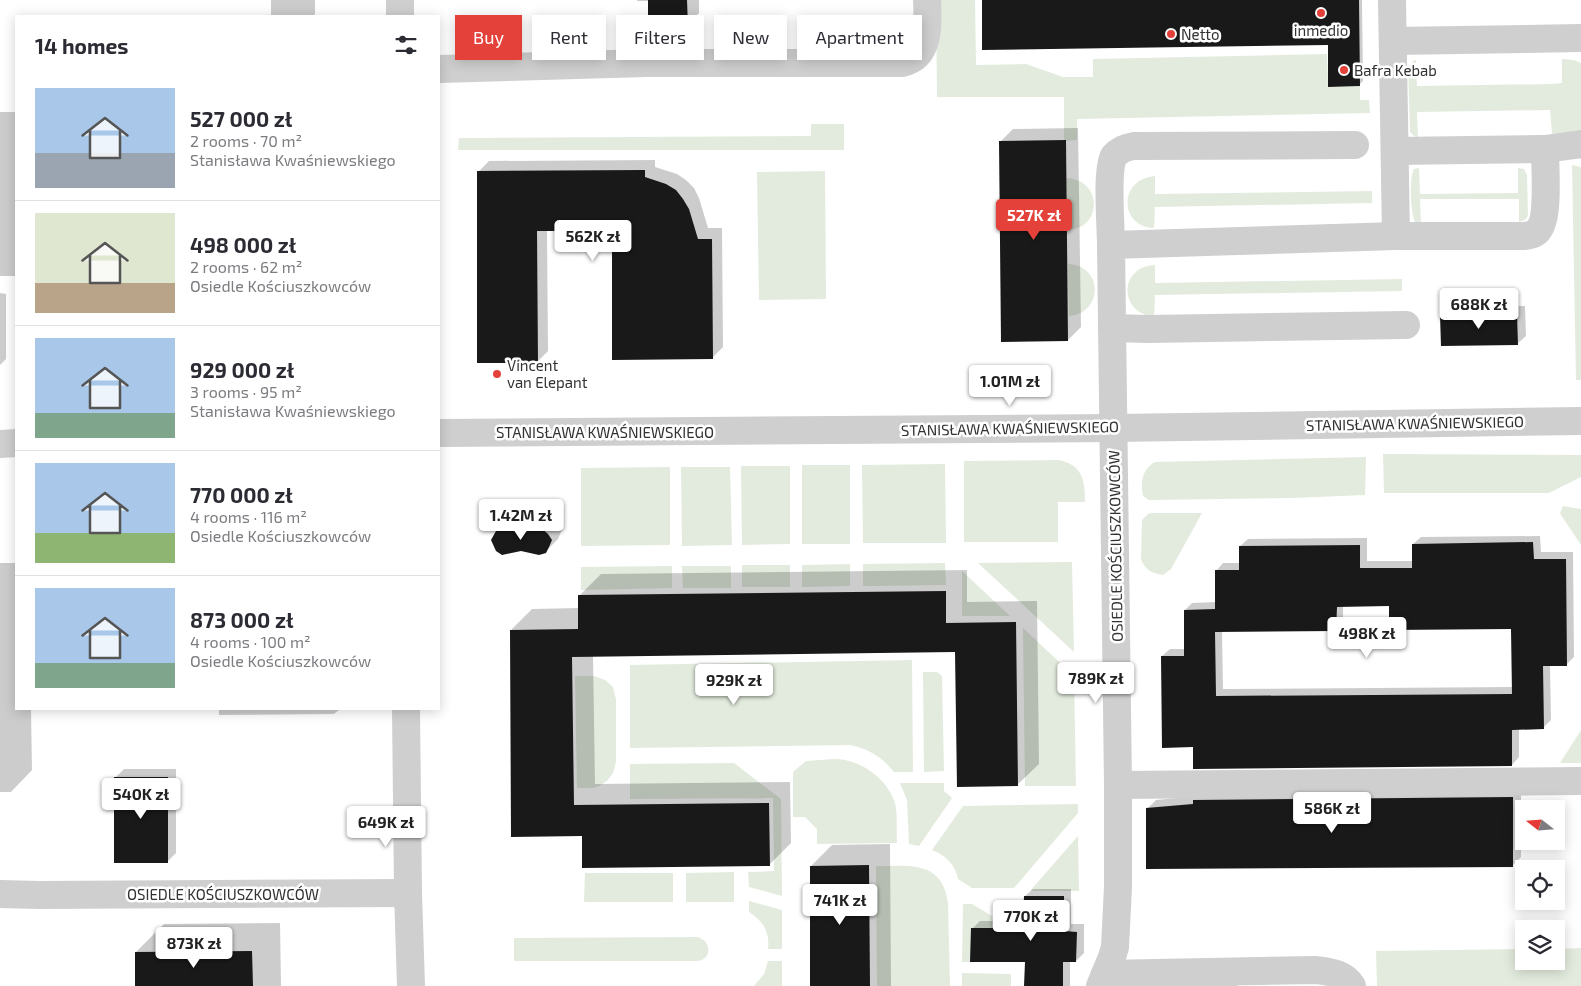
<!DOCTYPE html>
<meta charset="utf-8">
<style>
body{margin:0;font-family:"Exo 2",sans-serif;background:#f7f7f7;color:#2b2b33;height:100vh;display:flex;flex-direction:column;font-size:19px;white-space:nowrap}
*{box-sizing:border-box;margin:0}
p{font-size:16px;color:#7c7c81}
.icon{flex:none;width:28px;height:28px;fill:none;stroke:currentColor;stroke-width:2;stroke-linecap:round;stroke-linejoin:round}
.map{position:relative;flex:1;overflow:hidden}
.drawer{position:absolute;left:15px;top:15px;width:425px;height:695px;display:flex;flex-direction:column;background:#fff;border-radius:0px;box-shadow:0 2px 12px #0003}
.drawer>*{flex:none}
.guide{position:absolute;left:455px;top:15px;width:475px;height:45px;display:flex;gap:10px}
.needle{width:32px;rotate:287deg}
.fabs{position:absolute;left:1515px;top:800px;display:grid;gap:10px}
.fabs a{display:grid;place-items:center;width:50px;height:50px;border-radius:0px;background:#fff;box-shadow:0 2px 12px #0003;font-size:25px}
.price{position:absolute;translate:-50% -42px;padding:0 11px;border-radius:5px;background:#fff;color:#222;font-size:16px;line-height:32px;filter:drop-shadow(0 1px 2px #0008)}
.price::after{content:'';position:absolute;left:50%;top:30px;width:15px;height:11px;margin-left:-8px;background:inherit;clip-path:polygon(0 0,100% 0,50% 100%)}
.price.selected{background:#e3413a;color:#fff}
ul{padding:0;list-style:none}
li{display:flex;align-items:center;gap:15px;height:125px;padding:0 20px}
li+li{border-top:1px solid #e1e1e2}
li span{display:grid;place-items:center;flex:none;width:140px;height:100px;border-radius:0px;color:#555}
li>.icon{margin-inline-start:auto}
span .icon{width:60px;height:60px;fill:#fffc;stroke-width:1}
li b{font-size:21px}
h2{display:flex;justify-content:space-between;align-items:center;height:60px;padding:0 20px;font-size:21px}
.tag{padding:0 18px;border-radius:0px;background:#fff;box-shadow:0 2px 12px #0003;font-size:18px;line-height:45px}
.tag.selected{background:#e3413a;color:#fff}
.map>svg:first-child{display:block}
</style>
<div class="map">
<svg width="1581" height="986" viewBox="0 0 1581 986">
<rect width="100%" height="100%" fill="#fff"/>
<g fill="#e3ebde">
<path d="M 936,0 L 975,0 L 976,65 L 1026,64 L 1063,77 L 1093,77 L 1093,59 L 1327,54 L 1328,87 L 1360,86 L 1360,100 L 1369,100 L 1370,113 L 1077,119 L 1077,140 L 1064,141 L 1064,97 L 937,97 Z"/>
<path d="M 1562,59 L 1574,60 L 1581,63 L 1581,132 L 1554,135 L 1552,133 L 1550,110 L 1417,112 L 1418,137 L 1414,136 L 1410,132 L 1408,67 L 1413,61 L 1416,60 L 1417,86 L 1550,84 L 1562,83 Z"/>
<path d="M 811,124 L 844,124 L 844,150 L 458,150 L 459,138 L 811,136 Z"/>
<path d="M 1572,165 L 1581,167 L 1581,380 L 1576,380 Z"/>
<path d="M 1419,168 L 1420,194 L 1518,193 L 1518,168 L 1524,169 L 1527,175 L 1528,216 L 1525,220 L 1519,222 L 1519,199 L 1420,199 L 1421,224 L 1416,223 C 1410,216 1409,177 1414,169 Z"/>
<path d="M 825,171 L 826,299 L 759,300 L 757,172 Z"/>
<path d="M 1155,176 L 1155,194 L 1372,191 L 1372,203 L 1155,207 L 1154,228 C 1119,227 1118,179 1155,176 Z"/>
<path d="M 1066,178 C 1103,179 1103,229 1067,230 Z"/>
<path d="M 1068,264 C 1103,265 1104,313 1069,316 Z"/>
<path d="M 1155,265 L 1155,283 L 1402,279 L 1402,291 L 1155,295 L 1154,317 C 1117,312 1120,266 1155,265 Z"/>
<path d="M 1383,454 L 1581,455 L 1581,477 L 1549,493 L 1384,493 Z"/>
<path d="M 1366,457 L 1365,495 L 1293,498 L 1154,500 L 1149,500 L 1143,496 C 1140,483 1142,469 1155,462 Z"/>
<path d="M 1059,460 C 1083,465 1085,481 1085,502 L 1058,502 L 1058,542 L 964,542 L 964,461 Z"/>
<path d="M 945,464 L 946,543 L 863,543 L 862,465 Z"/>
<rect x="802" y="465" width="48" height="79"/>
<path d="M 741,466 L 790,466 L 790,544 L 742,545 Z"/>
<path d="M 670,467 L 670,545 L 581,546 L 581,468 Z"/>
<path d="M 681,467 L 730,467 L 732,545 L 682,546 Z"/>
<path d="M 1563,506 L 1581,509 L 1581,545 L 1561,515 L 1560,513 Z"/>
<path d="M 1152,513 L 1202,513 L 1171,569 L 1163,575 C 1153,574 1144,569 1141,559 L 1142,520 L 1148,514 Z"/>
<path d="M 1072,562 L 1074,652 L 978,563 Z"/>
<path d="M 945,563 L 946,585 L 863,586 L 863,564 Z"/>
<path d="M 850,564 L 850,586 L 802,587 L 802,565 Z"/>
<rect x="742" y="565" width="48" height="22"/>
<path d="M 672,566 L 672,588 L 581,590 L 581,567 Z"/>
<path d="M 682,566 L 731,566 L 731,588 L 683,588 Z"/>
<path d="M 962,571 L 1010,616 L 962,616 Z"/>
<path d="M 1023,628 L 1074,676 L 1076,786 L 1025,786 Z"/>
<path d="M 912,660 L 913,772 L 894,772 C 882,757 869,749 850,745 L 630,748 L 630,665 Z"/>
<path d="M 923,672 L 937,672 L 942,676 L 944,771 L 924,772 Z"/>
<path d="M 575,676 L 594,676 L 605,680 L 613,687 L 616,699 L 616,762 L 613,773 L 607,781 L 599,786 L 593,788 L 577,788 Z"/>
<path d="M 1581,730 L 1581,763 L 1560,763 Z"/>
<path d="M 834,759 C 860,759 887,778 895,803 C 898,816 896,830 897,843 L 817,844 L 817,829 L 805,817 L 793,817 L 793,772 L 806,761 Z"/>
<path d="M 734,763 L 781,799 L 782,896 L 749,887 L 748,872 L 774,871 L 773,798 L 630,799 L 630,764 Z"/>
<path d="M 900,783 L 944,783 L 944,791 L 952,798 L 919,846 L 909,844 L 907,800 Z"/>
<path d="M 1078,804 L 1078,813 L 1014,888 L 972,888 L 958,879 C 955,864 946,856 932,850 L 963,806 Z"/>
<path d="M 1078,836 L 1079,891 L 1030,891 Z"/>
<path d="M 876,866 C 910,866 942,860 948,903 L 950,986 L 877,986 Z"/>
<path d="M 734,872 L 734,902 L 686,902 L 686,873 Z"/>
<path d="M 585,873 L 673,873 L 673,902 L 584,902 Z"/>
<path d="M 749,901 L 782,910 L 782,949 L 768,949 C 770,932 763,921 749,912 Z"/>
<path d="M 963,904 L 972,904 L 1012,928 L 970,962 L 962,962 Z"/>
<path d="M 698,937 L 705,941 C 711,949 709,959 698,961 L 514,961 L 514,938 Z"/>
<path d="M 1581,948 L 1581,986 L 1377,986 L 1376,951 L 1524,949 L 1524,961 L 1556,961 L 1556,949 Z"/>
<path d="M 768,961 L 782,961 L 782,986 L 754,986 L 764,974 Z"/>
<path d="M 962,973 L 1011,974 L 1011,986 L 962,986 Z"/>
</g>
<g fill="#0003" fill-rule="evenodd">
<path d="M 271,0 L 315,0 L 315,14 L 313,16 L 271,16 Z"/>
<path d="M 637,0 L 699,0 L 699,13 L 687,25 L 650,1 L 637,1 Z"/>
<path d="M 983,0 L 1362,0 L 1363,81 L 1359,85 L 1329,44 Z"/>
<rect x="0" y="112" width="16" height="164"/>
<path d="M 1078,128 L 1081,327 L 1068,340 L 1000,142 L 1013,129 Z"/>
<path d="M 655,160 L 655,167 L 677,174 L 686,180 L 694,188 L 699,198 L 708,228 L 722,228 L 723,347 L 712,358 L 613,230 L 547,230 L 548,351 L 537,362 L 478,172 L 489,161 Z"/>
<path d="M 0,293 L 6,294 L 6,359 L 0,365 Z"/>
<path d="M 1525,306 L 1526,336 L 1517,344 L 1442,316 L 1450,307 Z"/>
<path d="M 518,515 L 535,522 L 550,515 L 558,518 L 563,527 L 558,539 L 545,552 L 497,531 L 510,518 Z"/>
<path d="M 1540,536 L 1541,552 L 1573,552 L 1574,657 L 1566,665 L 1550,665 L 1551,720 L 1543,728 L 1519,728 L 1519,757 L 1512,765 L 1195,746 L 1162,656 L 1170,649 L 1185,649 L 1185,610 L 1192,603 L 1216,602 L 1216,571 L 1223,563 L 1240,563 L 1240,546 L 1248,539 L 1367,538 L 1367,561 L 1413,561 L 1413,544 L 1421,537 ZM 1390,605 L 1512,628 L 1513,687 L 1223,689 L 1222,631 L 1336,629 L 1343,622 L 1343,606 Z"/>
<path d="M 0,563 L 16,563 L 16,709 L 31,709 L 32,770 L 11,792 L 0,792 Z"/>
<path d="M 967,570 L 967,602 L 1037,601 L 1039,764 L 1017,785 L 957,651 L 593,656 L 595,784 L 790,782 L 791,843 L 769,865 L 583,835 L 511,630 L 532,609 L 579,608 L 579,596 L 601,574 Z"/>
<path d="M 219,709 L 340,709 L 334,714 L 219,715 Z"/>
<path d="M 124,769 L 176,769 L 176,853 L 167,862 L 115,778 Z"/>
<path d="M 1521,789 L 1521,857 L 1513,865 L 1147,809 L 1156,800 L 1199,796 Z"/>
<path d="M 890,844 L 891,986 L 812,986 L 811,866 L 832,845 Z"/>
<path d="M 1033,889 L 1071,889 L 1071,924 L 1084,924 L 1084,953 L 1076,961 L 1070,961 L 1070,986 L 1026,986 L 1026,961 L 972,929 L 980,921 L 1025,921 L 1025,896 Z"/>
<path d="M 280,923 L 281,986 L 136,986 L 136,952 L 164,924 Z"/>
<path d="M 1204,984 L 1237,985 L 1237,986 L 1202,986 Z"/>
</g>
<g fill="#191919" fill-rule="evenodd">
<path d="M 648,0 L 687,0 L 688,27 L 648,27 Z"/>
<path d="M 982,0 L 1359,0 L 1360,86 L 1328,87 L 1328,45 L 982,50 Z"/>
<path d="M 1066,140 L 1068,341 L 1001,342 L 999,141 Z"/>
<path d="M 645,170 L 645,177 L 666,184 L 676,190 L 683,199 L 689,209 L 698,239 L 712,239 L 713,359 L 612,360 L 612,231 L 537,231 L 538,363 L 477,363 L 477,171 Z"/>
<path d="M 1517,314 L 1518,345 L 1441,346 L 1440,315 Z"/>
<path d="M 505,527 L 522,534 L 532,528 L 541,528 L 548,534 L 552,540 L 549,547 L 546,553 L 539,555 L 521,551 L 502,555 L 496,551 L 491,540 L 496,531 Z"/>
<path d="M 1533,542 L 1534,559 L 1566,559 L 1567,666 L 1543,666 L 1544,729 L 1512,730 L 1512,766 L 1193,769 L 1193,747 L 1162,748 L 1161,656 L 1184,656 L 1184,610 L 1215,609 L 1215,570 L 1239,570 L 1239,546 L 1360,545 L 1360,568 L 1412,568 L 1412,544 ZM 1389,606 L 1389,630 L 1511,629 L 1512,694 L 1216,696 L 1215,632 L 1336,631 L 1337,607 Z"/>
<path d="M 946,591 L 946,623 L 1016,622 L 1018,786 L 957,787 L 955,652 L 572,657 L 574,805 L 769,803 L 770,866 L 582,868 L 582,836 L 511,837 L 510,630 L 578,629 L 578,595 Z"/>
<rect x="114" y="777" width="54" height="86"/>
<path d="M 1513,797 L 1513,867 L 1146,869 L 1146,808 L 1193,804 L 1193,800 Z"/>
<path d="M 869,865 L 870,986 L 810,986 L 810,866 Z"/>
<path d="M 1024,896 L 1064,896 L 1064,931 L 1077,932 L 1076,962 L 1063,962 L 1063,986 L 1024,986 L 1025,962 L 970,962 L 971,928 L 1023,928 Z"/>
<path d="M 252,951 L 253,986 L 135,986 L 135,952 Z"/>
</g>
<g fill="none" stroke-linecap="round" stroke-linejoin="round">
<g stroke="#cfcfcf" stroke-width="28">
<path d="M 400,0 L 400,16"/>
<path d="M 1392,0 L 1396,236"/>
<path d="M 1393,41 L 1581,38"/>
<path d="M 439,69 L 646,63 L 902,63 C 931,57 928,22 927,0"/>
<path d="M 1395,151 L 1545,149 L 1581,144"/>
<path d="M 1111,245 C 1111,227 1106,170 1114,156 C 1119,150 1127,147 1134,146 L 1355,145"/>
<path d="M 1112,328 L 1148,329 L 1406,325"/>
<path d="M 439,433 L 1114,428 L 1581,421"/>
<path d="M 0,444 L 16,443"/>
<path d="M 406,709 L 408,893 L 411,986"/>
<path d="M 1118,785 L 1581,781"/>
<path d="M 0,894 L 39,895 L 408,893"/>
<path d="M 1105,974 L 1316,970 C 1330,972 1344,973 1352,986"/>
<path d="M 1100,986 L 1112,957 L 1115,947 L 1118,887 L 1118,785 L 1111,245 L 1396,236 L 1525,236 C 1531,235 1536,234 1539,229 C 1549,217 1545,167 1545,149"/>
</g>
</g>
<g fill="#e3413a" stroke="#fff" stroke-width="2">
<circle cx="1321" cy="13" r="5"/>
<circle cx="1171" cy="34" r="5"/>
<circle cx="1344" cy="70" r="5"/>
<circle cx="497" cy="374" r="5"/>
</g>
<g text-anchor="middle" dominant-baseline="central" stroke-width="5" stroke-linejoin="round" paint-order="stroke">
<g font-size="15" fill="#323232" stroke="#fff" text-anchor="start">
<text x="1321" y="30" text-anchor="middle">inmedio</text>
<text x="1181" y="34">Netto</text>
<text x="1354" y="70">Bafra Kebab</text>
<text x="507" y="365">Vincent<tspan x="507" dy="17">van Elepant</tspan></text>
</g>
<g font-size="15" fill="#323232" stroke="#fff">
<text transform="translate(1415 423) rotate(-1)">STANISŁAWA KWAŚNIEWSKIEGO</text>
<text transform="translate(1010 428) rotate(-1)">STANISŁAWA KWAŚNIEWSKIEGO</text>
<text x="605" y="432">STANISŁAWA KWAŚNIEWSKIEGO</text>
<text transform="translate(1115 546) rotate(-91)">OSIEDLE KOŚCIUSZKOWCÓW</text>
<text x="223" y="894">OSIEDLE KOŚCIUSZKOWCÓW</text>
</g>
</g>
</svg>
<div class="fabs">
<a><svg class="needle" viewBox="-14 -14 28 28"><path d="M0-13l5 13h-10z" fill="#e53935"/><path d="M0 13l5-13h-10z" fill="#7c7c81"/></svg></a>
<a><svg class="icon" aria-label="locate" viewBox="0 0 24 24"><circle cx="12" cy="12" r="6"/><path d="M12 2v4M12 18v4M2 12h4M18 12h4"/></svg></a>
<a><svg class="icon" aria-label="layers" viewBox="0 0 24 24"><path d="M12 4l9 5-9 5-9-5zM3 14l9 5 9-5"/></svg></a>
</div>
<b class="price selected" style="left:1034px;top:241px">527K zł</b>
<b class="price" style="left:593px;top:262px">562K zł</b>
<b class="price" style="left:1479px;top:330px">688K zł</b>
<b class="price" style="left:1010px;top:407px">1.01M zł</b>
<b class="price" style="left:521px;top:541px">1.42M zł</b>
<b class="price" style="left:1367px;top:659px">498K zł</b>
<b class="price" style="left:1096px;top:704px">789K zł</b>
<b class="price" style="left:734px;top:706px">929K zł</b>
<b class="price" style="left:141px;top:820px">540K zł</b>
<b class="price" style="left:1332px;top:834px">586K zł</b>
<b class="price" style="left:386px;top:848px">649K zł</b>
<b class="price" style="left:840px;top:926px">741K zł</b>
<b class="price" style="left:1031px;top:942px">770K zł</b>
<b class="price" style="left:194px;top:969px">873K zł</b>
<div class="guide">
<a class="tag selected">Buy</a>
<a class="tag">Rent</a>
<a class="tag">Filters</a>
<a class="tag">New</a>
<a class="tag">Apartment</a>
</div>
<section class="drawer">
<h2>14 homes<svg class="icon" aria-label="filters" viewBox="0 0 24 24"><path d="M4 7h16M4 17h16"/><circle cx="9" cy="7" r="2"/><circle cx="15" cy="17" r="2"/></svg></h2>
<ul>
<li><span style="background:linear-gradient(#a9c7e8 65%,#9aa5b1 0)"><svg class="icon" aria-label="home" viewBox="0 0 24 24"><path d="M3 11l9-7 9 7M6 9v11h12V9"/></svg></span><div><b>527 000 zł</b><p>2 rooms · 70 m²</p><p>Stanisława Kwaśniewskiego</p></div></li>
<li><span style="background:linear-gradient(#dfe7d0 70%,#b9a48a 0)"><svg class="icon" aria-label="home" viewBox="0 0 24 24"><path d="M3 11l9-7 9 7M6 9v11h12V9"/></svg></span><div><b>498 000 zł</b><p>2 rooms · 62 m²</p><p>Osiedle Kościuszkowców</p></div></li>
<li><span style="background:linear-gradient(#a9c7e8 75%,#7fa58c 0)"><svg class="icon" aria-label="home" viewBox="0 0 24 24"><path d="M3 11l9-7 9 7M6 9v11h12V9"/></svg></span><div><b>929 000 zł</b><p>3 rooms · 95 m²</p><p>Stanisława Kwaśniewskiego</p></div></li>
<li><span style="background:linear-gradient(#a9c7e8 70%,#8fb573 0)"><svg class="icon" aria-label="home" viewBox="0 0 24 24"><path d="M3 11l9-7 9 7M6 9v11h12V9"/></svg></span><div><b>770 000 zł</b><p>4 rooms · 116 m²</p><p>Osiedle Kościuszkowców</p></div></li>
<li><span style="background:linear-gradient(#a9c7e8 75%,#7fa58c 0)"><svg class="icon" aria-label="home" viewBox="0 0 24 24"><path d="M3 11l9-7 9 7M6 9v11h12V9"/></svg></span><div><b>873 000 zł</b><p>4 rooms · 100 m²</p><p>Osiedle Kościuszkowców</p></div></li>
</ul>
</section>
</div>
